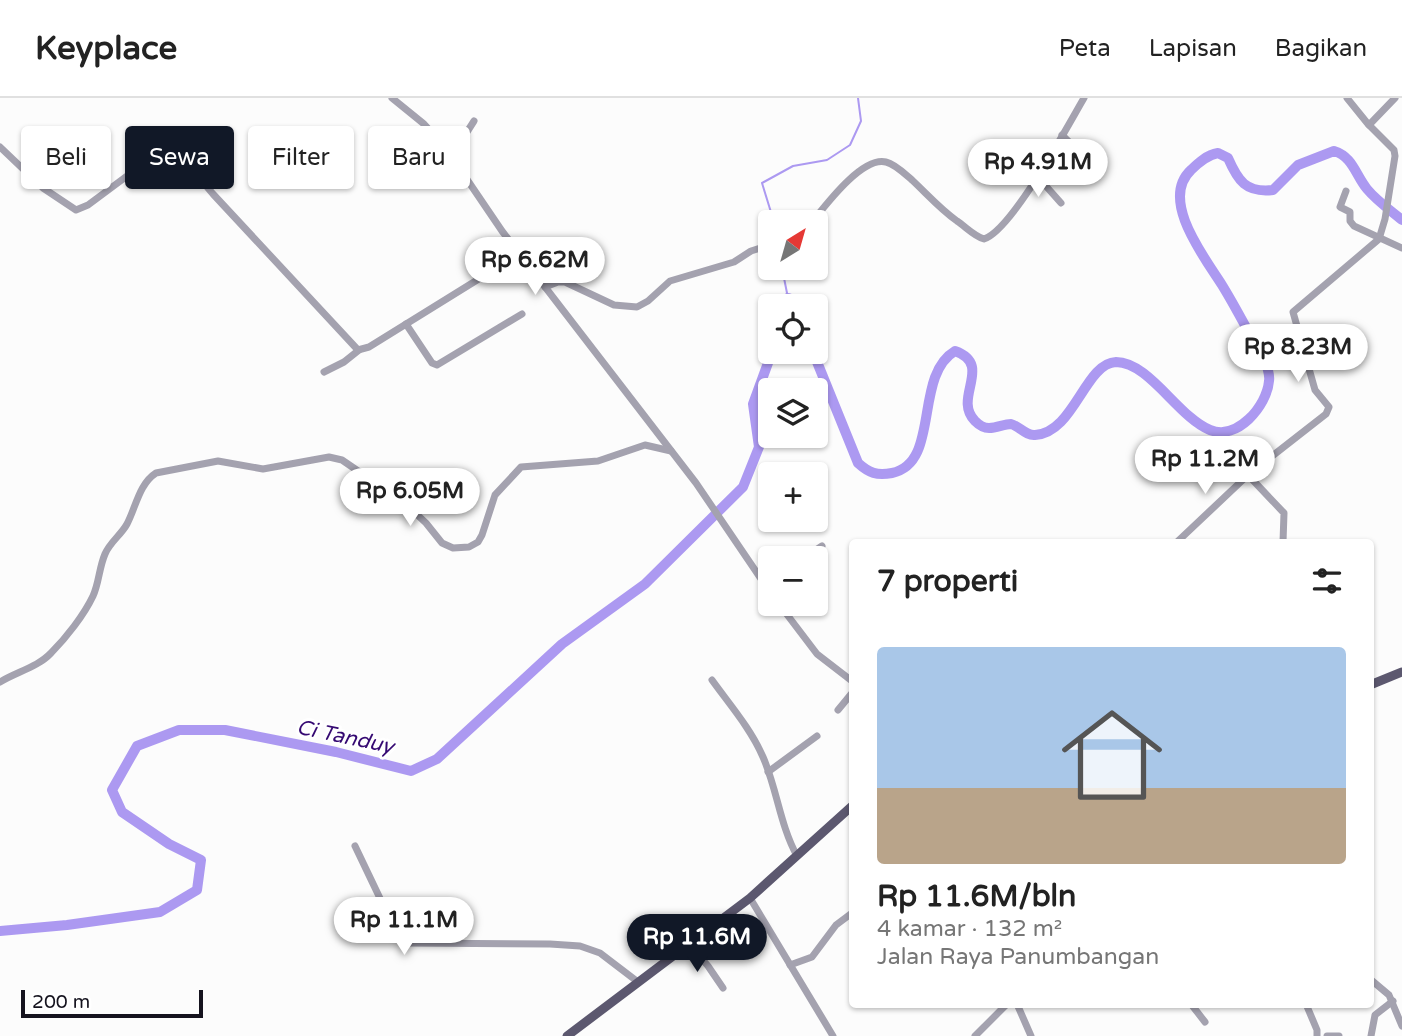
<!DOCTYPE html>
<html lang="id">
<meta charset="utf-8">
<style>
body{margin:0;font-family:"Varela Round",sans-serif;background:#f6f6f6;color:#222;height:100vh;display:flex;flex-direction:column;font-size:26px;white-space:nowrap}
*{box-sizing:border-box;margin:0}
p{font-size:23px;color:#767676}
.icon{flex:none;width:38px;height:38px;fill:none;stroke:currentColor;stroke-width:2;stroke-linecap:round;stroke-linejoin:round}
.map{position:relative;flex:1;overflow:hidden}
.drawer{position:absolute;left:849px;top:441px;width:525px;height:469px;display:flex;flex-direction:column;background:#fff;border-radius:7px;box-shadow:0 2px 5px #0004}
.drawer>*{flex:none}
.banner{position:absolute;left:21px;top:28px;width:665px;height:63px;display:flex;gap:14px}
.needle{width:46px;rotate:37deg}
.tools{position:absolute;left:758px;top:112px;display:grid;gap:14px}
.tools a{display:grid;place-items:center;width:70px;height:70px;border-radius:7px;background:#fff;box-shadow:0 2px 5px #0004;font-size:35px}
.scale{position:absolute;left:21px;bottom:18px;width:182px;box-sizing:border-box;padding-left:7px;border:4px solid #15131e;border-top:0;font-size:19px;line-height:24px;white-space:nowrap;color:#15131e;-webkit-text-stroke:5px #fff;paint-order:stroke}
.price{position:absolute;translate:-50% -60px;padding:0 16px;border-radius:24px;background:#fff;color:#222;font-size:23px;line-height:46px;filter:drop-shadow(0 2px 4px #0008)}
.price::after{content:'';position:absolute;left:50%;top:42px;width:21px;height:16px;margin-left:-10px;background:inherit;clip-path:polygon(0 0,100% 0,50% 100%)}
.price.selected{background:#111827;color:#fff}
ul{padding:0;list-style:none}
li{display:grid;align-content:center;gap:14px;height:371px;padding:0 28px}
li span{display:grid;place-items:center;height:217px;border-radius:7px;color:#555}
li>.icon{margin-inline-start:auto}
span .icon{width:126px;height:126px;fill:#fffc;stroke-width:1}
li b{font-size:30px}
h2{display:flex;justify-content:space-between;align-items:center;height:84px;padding:0 28px;font-size:30px}
.pill{padding:0 24px;border-radius:7px;background:#fff;box-shadow:0 2px 5px #0004;font-size:24px;line-height:63px}
.pill.selected{background:#111827;color:#fff}
header{display:flex;align-items:center;gap:42px;box-sizing:border-box;height:98px;padding:0 35px;background:#fff;border-bottom:2px solid #e0e0e0}
header strong{font-size:33px}
nav{display:flex;gap:38px;margin-inline-start:auto;font-size:24px}
.map>svg:first-child{display:block}
</style>
<header>
<strong>Keyplace</strong>
<nav><a>Peta</a><a>Lapisan</a><a>Bagikan</a></nav>
</header>
<div class="map">
<svg width="1402" height="938" viewBox="0 0 1402 938">
<rect width="100%" height="100%" fill="#fcfcfc"/>
<g fill="none" stroke-linecap="round" stroke-linejoin="round">
<g stroke="#ac99f1" stroke-width="2">
<path d="M 774,124 L 762,85 L 793,68 L 827,62 L 850,47 L 861,23 L 858,0"/>
<path d="M 782,170 L 788,200"/>
</g>
<g stroke="#ac99f1" stroke-width="10">
<path d="M 783,208 L 788,200 L 797,203 L 803,208"/>
<path d="M 813,254 L 858,365 C 869,375 877,378 892,375 C 941,365 913,278 955,253 C 994,267 952,300 975,323 C 979,327 984,330 989,330 C 997,330 1004,326 1011,326 C 1019,328 1026,338 1035,337 C 1074,335 1085,265 1116,264 C 1149,264 1178,319 1210,332 C 1237,343 1267,308 1269,283 C 1270,278 1268,273 1267,268 C 1252,241 1238,213 1222,187 C 1205,160 1159,102 1191,72 C 1199,64 1207,57 1218,55 L 1228,60 C 1238,83 1246,95 1273,92 L 1298,67 L 1334,53 C 1353,59 1355,76 1367,91 C 1377,103 1390,112 1402,122"/>
<path d="M 0,833 L 67,827 L 160,814 L 197,792 L 201,762 L 169,746 L 122,714 L 112,692 L 137,648 L 179,632 L 225,632 L 336,654 L 411,673 L 437,661 L 562,546 L 645,486 L 743,389 L 759,349 L 753,306 L 772,254"/>
</g>
<g stroke="#a4a2af" stroke-width="7">
<path d="M 392,0 L 424,26 L 445,49 L 502,133 L 696,385 L 770,494"/>
<path d="M 1369,27 L 1395,0"/>
<path d="M 1062,37 L 1097,71"/>
<path d="M 0,49 L 43,90 L 76,112 L 88,107 L 127,78 L 160,59 L 173,55 L 180,57 L 213,96 L 358,252 L 369,249 L 519,156"/>
<path d="M 445,49 L 467,34 L 474,23"/>
<path d="M 1037,78 L 1061,105"/>
<path d="M 1346,93 L 1340,109 L 1350,114 L 1350,123 L 1354,128 L 1402,150"/>
<path d="M 812,124 C 825,108 862,58 886,64 C 895,66 905,76 912,82 C 927,96 940,111 957,123 C 966,129 974,138 984,141 C 1012,132 1067,29 1084,0"/>
<path d="M 545,189 L 558,184 L 565,184 L 614,207 L 637,209 L 648,203 L 670,183 L 734,164 L 751,153 L 770,147"/>
<path d="M 406,226 L 432,265 L 437,267 L 522,216"/>
<path d="M 324,274 L 344,264 L 359,252"/>
<path d="M 1177,444 L 1248,377 L 1225,355 L 1209,349"/>
<path d="M 1283,444 L 1284,415 L 1248,377 L 1326,316 L 1329,309 L 1315,292 L 1293,214 L 1379,141 L 1385,121 L 1395,58 L 1394,52 L 1368,26 L 1347,0"/>
<path d="M 804,460 L 822,448"/>
<path d="M 779,506 L 817,556 L 852,583"/>
<path d="M 712,582 C 730,607 751,631 763,659 C 777,691 780,727 797,758"/>
<path d="M 0,584 C 16,574 38,569 51,555 C 66,540 84,517 93,498 C 99,485 99,470 105,456 C 110,444 121,437 127,426 C 136,409 139,386 156,375 L 218,363 L 263,371 L 329,359 L 342,362 L 361,375 L 378,380 L 426,425 L 442,445 L 453,450 L 469,449 L 478,444 L 482,437 L 495,397 L 521,369 L 598,363 L 645,347 L 671,353"/>
<path d="M 838,612 L 852,595"/>
<path d="M 768,674 L 817,638"/>
<path d="M 355,748 L 398,838 L 404,845 L 550,846 L 580,848 L 600,855 L 638,884"/>
<path d="M 750,800 L 833,938"/>
<path d="M 689,846 L 708,868 L 723,890"/>
<path d="M 790,867 L 812,859 L 836,827 L 852,815"/>
<path d="M 1370,881 L 1389,897 L 1402,928"/>
<path d="M 1017,906 L 1031,938"/>
<path d="M 1191,906 L 1205,924"/>
<path d="M 1306,906 L 1317,932 L 1317,938"/>
<path d="M 975,938 L 1007,906"/>
<path d="M 1327,938 L 1339,938"/>
<path d="M 1371,938 L 1375,917 L 1393,903"/>
</g>
<g stroke="#5c586f" stroke-width="9">
<path d="M 1370,587 L 1402,574"/>
<path d="M 567,938 L 750,800 L 852,708"/>
</g>
</g>
<g text-anchor="middle" dominant-baseline="central" stroke-width="6" stroke-linejoin="round" paint-order="stroke">
<g font-size="21" font-style="italic" fill="#350972" stroke="#fff">
<text transform="translate(345 639) rotate(12)">Ci Tanduy</text>
</g>
</g>
</svg>
<div class="tools">
<a><svg class="needle" viewBox="-14 -14 28 28"><path d="M0-13l5 13h-10z" fill="#e53935"/><path d="M0 13l5-13h-10z" fill="#767676"/></svg></a>
<a><svg class="icon" aria-label="locate" viewBox="0 0 24 24"><circle cx="12" cy="12" r="6"/><path d="M12 2v4M12 18v4M2 12h4M18 12h4"/></svg></a>
<a><svg class="icon" aria-label="layers" viewBox="0 0 24 24"><path d="M12 4l9 5-9 5-9-5zM3 14l9 5 9-5"/></svg></a>
<a>+</a>
<a>−</a>
</div>
<div class="scale">200 m</div>
<b class="price" style="left:1038px;top:101px">Rp 4.91M</b>
<b class="price" style="left:535px;top:199px">Rp 6.62M</b>
<b class="price" style="left:1298px;top:286px">Rp 8.23M</b>
<b class="price" style="left:1205px;top:398px">Rp 11.2M</b>
<b class="price" style="left:410px;top:430px">Rp 6.05M</b>
<b class="price" style="left:404px;top:859px">Rp 11.1M</b>
<b class="price selected" style="left:697px;top:876px">Rp 11.6M</b>
<div class="banner">
<a class="pill">Beli</a>
<a class="pill selected">Sewa</a>
<a class="pill">Filter</a>
<a class="pill">Baru</a>
</div>
<section class="drawer">
<h2>7 properti<svg class="icon" aria-label="filters" viewBox="0 0 24 24"><path d="M4 7h16M4 17h16"/><circle cx="9" cy="7" r="2"/><circle cx="15" cy="17" r="2"/></svg></h2>
<ul>
<li><span style="background:linear-gradient(#a9c7e8 65%,#b9a48a 0)"><svg class="icon" aria-label="home" viewBox="0 0 24 24"><path d="M3 11l9-7 9 7M6 9v11h12V9"/></svg></span><div><b>Rp 11.6M/bln</b><p>4 kamar · 132 m²</p><p>Jalan Raya Panumbangan</p></div></li>
</ul>
</section>
</div>
